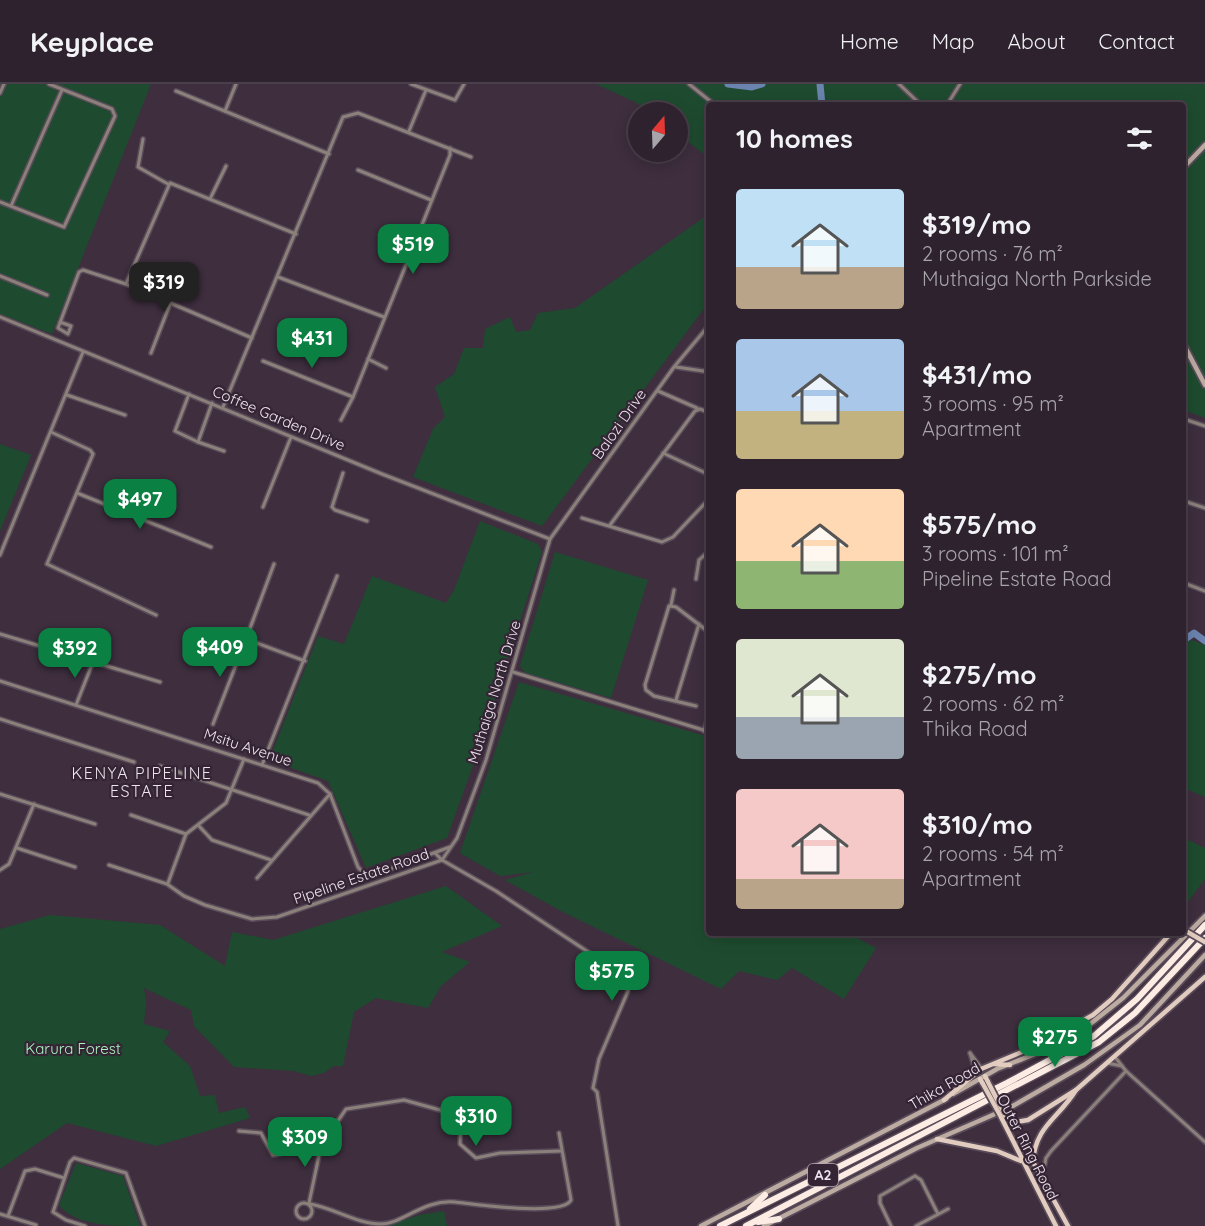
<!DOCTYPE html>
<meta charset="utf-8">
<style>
body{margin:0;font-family:Quicksand,sans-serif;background:#3a2f3a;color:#f1f3f6;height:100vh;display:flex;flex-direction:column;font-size:22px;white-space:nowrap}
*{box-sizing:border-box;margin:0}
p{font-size:20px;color:#a7a4aa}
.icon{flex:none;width:33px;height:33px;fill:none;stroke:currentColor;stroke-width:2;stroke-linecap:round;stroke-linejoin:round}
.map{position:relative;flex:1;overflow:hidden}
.side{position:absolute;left:706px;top:18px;width:480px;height:834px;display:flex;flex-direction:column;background:#2e222e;border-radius:6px;box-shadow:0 3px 15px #0003,0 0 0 2px #493f4a}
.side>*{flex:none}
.needle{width:39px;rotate:19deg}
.controls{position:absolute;left:628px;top:18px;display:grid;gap:12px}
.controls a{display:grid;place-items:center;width:60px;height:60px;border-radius:50%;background:#2e222e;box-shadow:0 3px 15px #0003,0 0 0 2px #493f4a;font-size:30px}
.price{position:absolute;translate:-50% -51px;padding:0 14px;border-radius:12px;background:#0b8043;color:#fff;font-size:20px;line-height:39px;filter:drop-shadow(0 2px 3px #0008)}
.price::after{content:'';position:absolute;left:50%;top:36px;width:18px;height:14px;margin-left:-9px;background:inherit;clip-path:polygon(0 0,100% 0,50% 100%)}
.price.selected{background:#222;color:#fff}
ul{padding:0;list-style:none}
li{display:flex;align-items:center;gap:18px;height:150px;padding:0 30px}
li span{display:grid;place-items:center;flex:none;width:168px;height:120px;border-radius:6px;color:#555}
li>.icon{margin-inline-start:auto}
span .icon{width:72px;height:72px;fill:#fffc;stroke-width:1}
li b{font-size:26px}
h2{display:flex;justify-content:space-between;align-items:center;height:72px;padding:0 30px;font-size:26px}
header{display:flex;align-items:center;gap:36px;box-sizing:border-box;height:84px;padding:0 30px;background:#2e222e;border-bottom:2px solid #493f4a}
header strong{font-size:28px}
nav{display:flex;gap:33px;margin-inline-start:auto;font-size:21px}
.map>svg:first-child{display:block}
</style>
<header>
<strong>Keyplace</strong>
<nav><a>Home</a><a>Map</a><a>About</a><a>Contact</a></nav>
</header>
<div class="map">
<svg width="1205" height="1142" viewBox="0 0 1205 1142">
<rect width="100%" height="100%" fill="#3e2e3e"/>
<g fill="#1e4b2f">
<path d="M 0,0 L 151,0 L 52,250 L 0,230 Z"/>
<path d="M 596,0 L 1205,0 L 1205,334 L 1184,326 L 1184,21 L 710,21 L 709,74 L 678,50 L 678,28 L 649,28 L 635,18 Z"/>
<path d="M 709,130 L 709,218 L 542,442 L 413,393 L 433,345 L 445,333 L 435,303 L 454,290 L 464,264 L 483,264 L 485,245 L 510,233 L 516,248 L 530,246 L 538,229 L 575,224 Z"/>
<path d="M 0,360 L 31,371 L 0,447 Z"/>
<path d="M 480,437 L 538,460 L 542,468 L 482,656 L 447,754 L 366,784 L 328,697 L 269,676 L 318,552 L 344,560 L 372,492 L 446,519 L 454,506 Z"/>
<path d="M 555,468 L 648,496 L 611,614 L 525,589 L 520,582 Z"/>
<path d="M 1192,556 L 1205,561 L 1205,713 L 1184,704 L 1184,558 Z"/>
<path d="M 519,598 L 709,653 L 710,849 L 848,849 L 876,864 L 844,915 L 792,884 L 777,896 L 739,887 L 721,905 L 561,827 L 505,796 L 533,788 L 500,792 L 460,769 Z"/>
<path d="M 1184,754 L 1205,764 L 1205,795 L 1184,823 Z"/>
<path d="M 446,802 L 502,842 L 442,868 L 470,878 L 441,902 L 428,924 L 376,914 L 354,928 L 343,982 L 334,982 L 324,989 L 311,992 L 294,987 L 234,983 L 194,942 L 191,926 L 144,904 L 146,917 L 144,940 L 170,947 L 163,958 L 190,982 L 200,1012 L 215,1011 L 219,1029 L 245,1023 L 250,1034 L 156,1062 L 67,1039 L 0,1085 L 0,845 L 50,831 L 160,841 L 225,882 L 232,848 L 273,856 Z"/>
<path d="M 76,1079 L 123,1092 L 140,1142 C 115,1142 75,1142 59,1121 Z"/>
<path d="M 444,1127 L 447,1142 L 387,1142 L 419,1131 Z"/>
</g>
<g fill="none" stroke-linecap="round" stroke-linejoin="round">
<g stroke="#6a84af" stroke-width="7">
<path d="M 728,0 L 752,3 L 762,0"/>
<path d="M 820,0 L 822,21"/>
<path d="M 1184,556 L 1194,549 L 1205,557"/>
</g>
<defs>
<g id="street">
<path d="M 411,0 L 455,16 L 464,0"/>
<path d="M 689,0 L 715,21"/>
<path d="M 899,0 L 921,21"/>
<path d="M 176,7 L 329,70"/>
<path d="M 0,9 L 4,0"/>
<path d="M 947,21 L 960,0"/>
<path d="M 225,27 L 236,0"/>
<path d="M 409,47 L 426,6"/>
<path d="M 143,55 L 138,83 L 168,100"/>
<path d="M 358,86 L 431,116"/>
<path d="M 210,115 L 226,82"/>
<path d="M 0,118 L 64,143 L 115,32 L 112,25 L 49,0"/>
<path d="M 11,122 L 62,6"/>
<path d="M 0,192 L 47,211"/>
<path d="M 278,193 L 384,233"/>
<path d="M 126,200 L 170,99 L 296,150"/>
<path d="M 0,233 L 382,390 L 550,455"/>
<path d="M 60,238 L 71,242 L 68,250 L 58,244 L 79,188 L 83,186 L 126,200 L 252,254"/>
<path d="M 151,269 L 170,220"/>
<path d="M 368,275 L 386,284"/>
<path d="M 263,277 L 353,313"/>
<path d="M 676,283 L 710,288"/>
<path d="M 658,307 L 697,324"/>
<path d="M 189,310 L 175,347 L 198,358 L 212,319"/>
<path d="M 67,311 L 125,331"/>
<path d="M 223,323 L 343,33 L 358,29 L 471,73"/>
<path d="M 1184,335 L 1205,342"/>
<path d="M 341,336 L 353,313 L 450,71 L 450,64"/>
<path d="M 51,348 L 90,366 L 93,370 L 47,480 L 156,531"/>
<path d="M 198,358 L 224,367"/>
<path d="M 663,369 L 710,391"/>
<path d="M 343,389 L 332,423 L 335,426 L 367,437"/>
<path d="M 77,409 L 211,463"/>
<path d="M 1184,417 L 1205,424"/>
<path d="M 263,423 L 291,353"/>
<path d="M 582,434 L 662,458 L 673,453 L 710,414"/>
<path d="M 610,441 L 695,327 L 700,325 L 710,329"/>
<path d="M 0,471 L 83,268"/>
<path d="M 274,480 L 246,555 L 305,577"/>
<path d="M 696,495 L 699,476 L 710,466"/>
<path d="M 1184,499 L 1205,507"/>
<path d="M 671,521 L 674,506"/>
<path d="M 0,550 L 160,598"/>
<path d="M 513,588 L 710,648"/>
<path d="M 0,597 L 318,699 L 330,710 L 358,783 L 365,791 L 379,789 L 450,763"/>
<path d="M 676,616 L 699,540"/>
<path d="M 76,621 L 93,578"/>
<path d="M 696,622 L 654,612 L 646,606 L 645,601 L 669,522 L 676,523 L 710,549"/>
<path d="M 0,635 L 134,678"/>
<path d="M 213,640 L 246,555"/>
<path d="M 704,647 L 710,628"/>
<path d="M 262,681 L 337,492"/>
<path d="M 160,682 L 309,731"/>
<path d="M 0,710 L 95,740"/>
<path d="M 131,731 L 186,750"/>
<path d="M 199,742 L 212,756 L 271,776"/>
<path d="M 17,764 L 75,783"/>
<path d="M 435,769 L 442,776 L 496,807 L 626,893 L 628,907 L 599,975 L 593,1004 L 597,1008 L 618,1142"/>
<path d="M 442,776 L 457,754 L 486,676 L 550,455 L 674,283 L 710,240"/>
<path d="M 109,781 L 167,800 L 184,812 L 205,821 L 252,835 L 277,833 L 442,776"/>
<path d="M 0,786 L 9,780 L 34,720"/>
<path d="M 257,794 L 330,710"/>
<path d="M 168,799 L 186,750 L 226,719 L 244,675"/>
<path d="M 970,969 L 976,988"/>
<path d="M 970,969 L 981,984"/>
<path d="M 1115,973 L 1126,987 L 1205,1058"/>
<path d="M 1107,979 L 1122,982"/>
<path d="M 461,1032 L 460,1060 L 476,1074 L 500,1069 L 561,1067"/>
<path d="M 239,1047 L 261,1049 L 273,1071 C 291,1071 302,1052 324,1059"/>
<path d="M 1042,1094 L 1046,1074 L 1051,1067 L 1126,987"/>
<circle cx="304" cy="1127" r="8"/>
<path d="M 309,1119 L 321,1062 L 346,1025 L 404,1016 L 458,1031 L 491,1029"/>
<path d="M 310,1120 C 334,1124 357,1140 381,1140 C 402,1140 424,1115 455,1118 C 475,1120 562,1133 571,1116 L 559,1049"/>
<path d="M 0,1130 L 36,1141"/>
<path d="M 8,1132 L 25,1087 L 35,1085 L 64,1094"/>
<path d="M 85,1142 L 66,1136 L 53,1128 L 70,1078 L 74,1074 L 126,1089 L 145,1142"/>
<path d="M 891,1142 L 880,1119 L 880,1112 L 915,1092 L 921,1096 L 938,1130"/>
<path d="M 916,1142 L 948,1125"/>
</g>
<g id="secondary">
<path d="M 1184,83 L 1205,61"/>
<path d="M 1184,261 L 1205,301"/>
<path d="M 953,1010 L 997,985 L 1040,968 L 1080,948 L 1123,914 L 1205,832"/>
<path d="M 701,1142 L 946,1015"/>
<path d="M 764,1142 L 917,1064 L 1011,1023 L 1084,981 L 1140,941 L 1205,871"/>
</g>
<g id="primary">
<path d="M 994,980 L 1010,981"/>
<path d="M 985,992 L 988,998"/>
<path d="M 980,995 L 983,1000"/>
<path d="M 944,1016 L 981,985 L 1041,960 L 1093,931 L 1112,915 L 1171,849"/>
<path d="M 1005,1031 L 1010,1036 L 1016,1038 L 1028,1036 L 1076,1006 L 1205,893"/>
<path d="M 1001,1033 L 1056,1142"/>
<path d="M 937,1055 L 997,1067 L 1021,1077"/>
<path d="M 1068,1142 L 1033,1078 C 1035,1042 1059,1034 1076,1006"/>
</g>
<g id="highway">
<path d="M 750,1125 L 765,1111"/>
<path d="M 758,1138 L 779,1135"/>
<path d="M 720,1142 L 1007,999 L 1094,952 L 1137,915 L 1205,841"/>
<path d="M 746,1142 L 1099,958 L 1135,929 L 1205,854"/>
</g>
</defs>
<use href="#street" stroke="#5a4b5a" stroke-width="6"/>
<use href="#secondary" stroke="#5a4b5a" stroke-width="8"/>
<use href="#primary" stroke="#5a4b5a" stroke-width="8"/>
<use href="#highway" stroke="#5a4b5a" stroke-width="9"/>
<use href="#street" stroke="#8b807a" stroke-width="3"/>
<use href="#secondary" stroke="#bcaba1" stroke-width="4.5"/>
<use href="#primary" stroke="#e2ccbf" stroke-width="4.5"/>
<use href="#highway" stroke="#fcece3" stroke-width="6"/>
<defs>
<g id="primary-bridge">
<path d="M 1184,846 L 1205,858"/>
<path d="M 988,998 L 1005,1031"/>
<path d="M 983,1000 L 1001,1033"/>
</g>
</defs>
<use href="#primary-bridge" stroke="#5a4b5a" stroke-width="8" stroke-linecap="butt"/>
<use href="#primary-bridge" stroke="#e2ccbf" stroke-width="4.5"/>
</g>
<g text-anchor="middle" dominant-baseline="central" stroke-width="4.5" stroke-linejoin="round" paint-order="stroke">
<rect fill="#342434" stroke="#b7aab7" stroke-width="1.5" x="808" y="1080" width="30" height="22" rx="4.5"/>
<g font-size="14" font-weight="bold" fill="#efe4ef">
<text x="823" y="1091">A2</text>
</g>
<g font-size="15" fill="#efe4ef" stroke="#342434">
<text transform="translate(279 334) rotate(23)">Coffee Garden Drive</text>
<text transform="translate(619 340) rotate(-55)">Balozi Drive</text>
<text transform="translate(494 608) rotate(-73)">Muthaiga North Drive</text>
<text transform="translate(248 663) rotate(18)">Msitu Avenue</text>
<text transform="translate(361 792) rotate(-19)">Pipeline Estate Road</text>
<text transform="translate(944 1002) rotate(-30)">Thika Road</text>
<text transform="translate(1028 1063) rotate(63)">Outer Ring Road</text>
</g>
<g font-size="15" fill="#a9f3bf" stroke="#342434">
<text x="73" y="964">Karura Forest</text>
</g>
<g font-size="16" letter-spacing="1.5" fill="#efe4ef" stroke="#342434">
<text x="142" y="689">KENYA PIPELINE<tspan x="142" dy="18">ESTATE</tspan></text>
</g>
</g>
</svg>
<div class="controls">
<a><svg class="needle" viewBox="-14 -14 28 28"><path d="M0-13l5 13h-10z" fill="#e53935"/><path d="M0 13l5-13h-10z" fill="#a7a4aa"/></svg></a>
</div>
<b class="price" style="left:413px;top:191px">$519</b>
<b class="price selected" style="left:164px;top:229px">$319</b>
<b class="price" style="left:312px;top:285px">$431</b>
<b class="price" style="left:140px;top:446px">$497</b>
<b class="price" style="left:220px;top:594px">$409</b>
<b class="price" style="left:75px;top:595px">$392</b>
<b class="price" style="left:612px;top:918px">$575</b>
<b class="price" style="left:1055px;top:984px">$275</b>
<b class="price" style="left:476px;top:1063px">$310</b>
<b class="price" style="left:305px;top:1084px">$309</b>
<section class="side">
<h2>10 homes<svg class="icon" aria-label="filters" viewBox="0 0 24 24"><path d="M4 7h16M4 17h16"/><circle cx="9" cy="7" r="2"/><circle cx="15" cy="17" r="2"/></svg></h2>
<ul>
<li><span style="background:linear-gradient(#bfe0f5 65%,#b9a48a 0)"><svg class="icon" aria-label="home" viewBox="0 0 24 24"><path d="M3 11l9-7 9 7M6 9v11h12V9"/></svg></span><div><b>$319/mo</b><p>2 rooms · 76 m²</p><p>Muthaiga North Parkside</p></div></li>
<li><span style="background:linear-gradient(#a9c7e8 60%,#c2b280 0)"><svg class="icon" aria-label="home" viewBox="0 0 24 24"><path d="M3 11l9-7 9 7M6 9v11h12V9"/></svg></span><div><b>$431/mo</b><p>3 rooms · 95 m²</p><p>Apartment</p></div></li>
<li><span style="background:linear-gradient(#ffd9b3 60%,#8fb573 0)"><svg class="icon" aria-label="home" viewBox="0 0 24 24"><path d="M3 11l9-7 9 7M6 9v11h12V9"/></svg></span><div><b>$575/mo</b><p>3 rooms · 101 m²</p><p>Pipeline Estate Road</p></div></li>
<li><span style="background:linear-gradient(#dfe7d0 65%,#9aa5b1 0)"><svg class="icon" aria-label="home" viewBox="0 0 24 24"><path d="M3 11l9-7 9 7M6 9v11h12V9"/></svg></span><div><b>$275/mo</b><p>2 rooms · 62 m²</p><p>Thika Road</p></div></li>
<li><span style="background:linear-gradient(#f6c9c9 75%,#b9a48a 0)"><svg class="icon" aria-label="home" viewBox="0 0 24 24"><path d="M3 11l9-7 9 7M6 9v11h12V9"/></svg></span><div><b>$310/mo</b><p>2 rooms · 54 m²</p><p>Apartment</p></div></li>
</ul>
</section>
</div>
